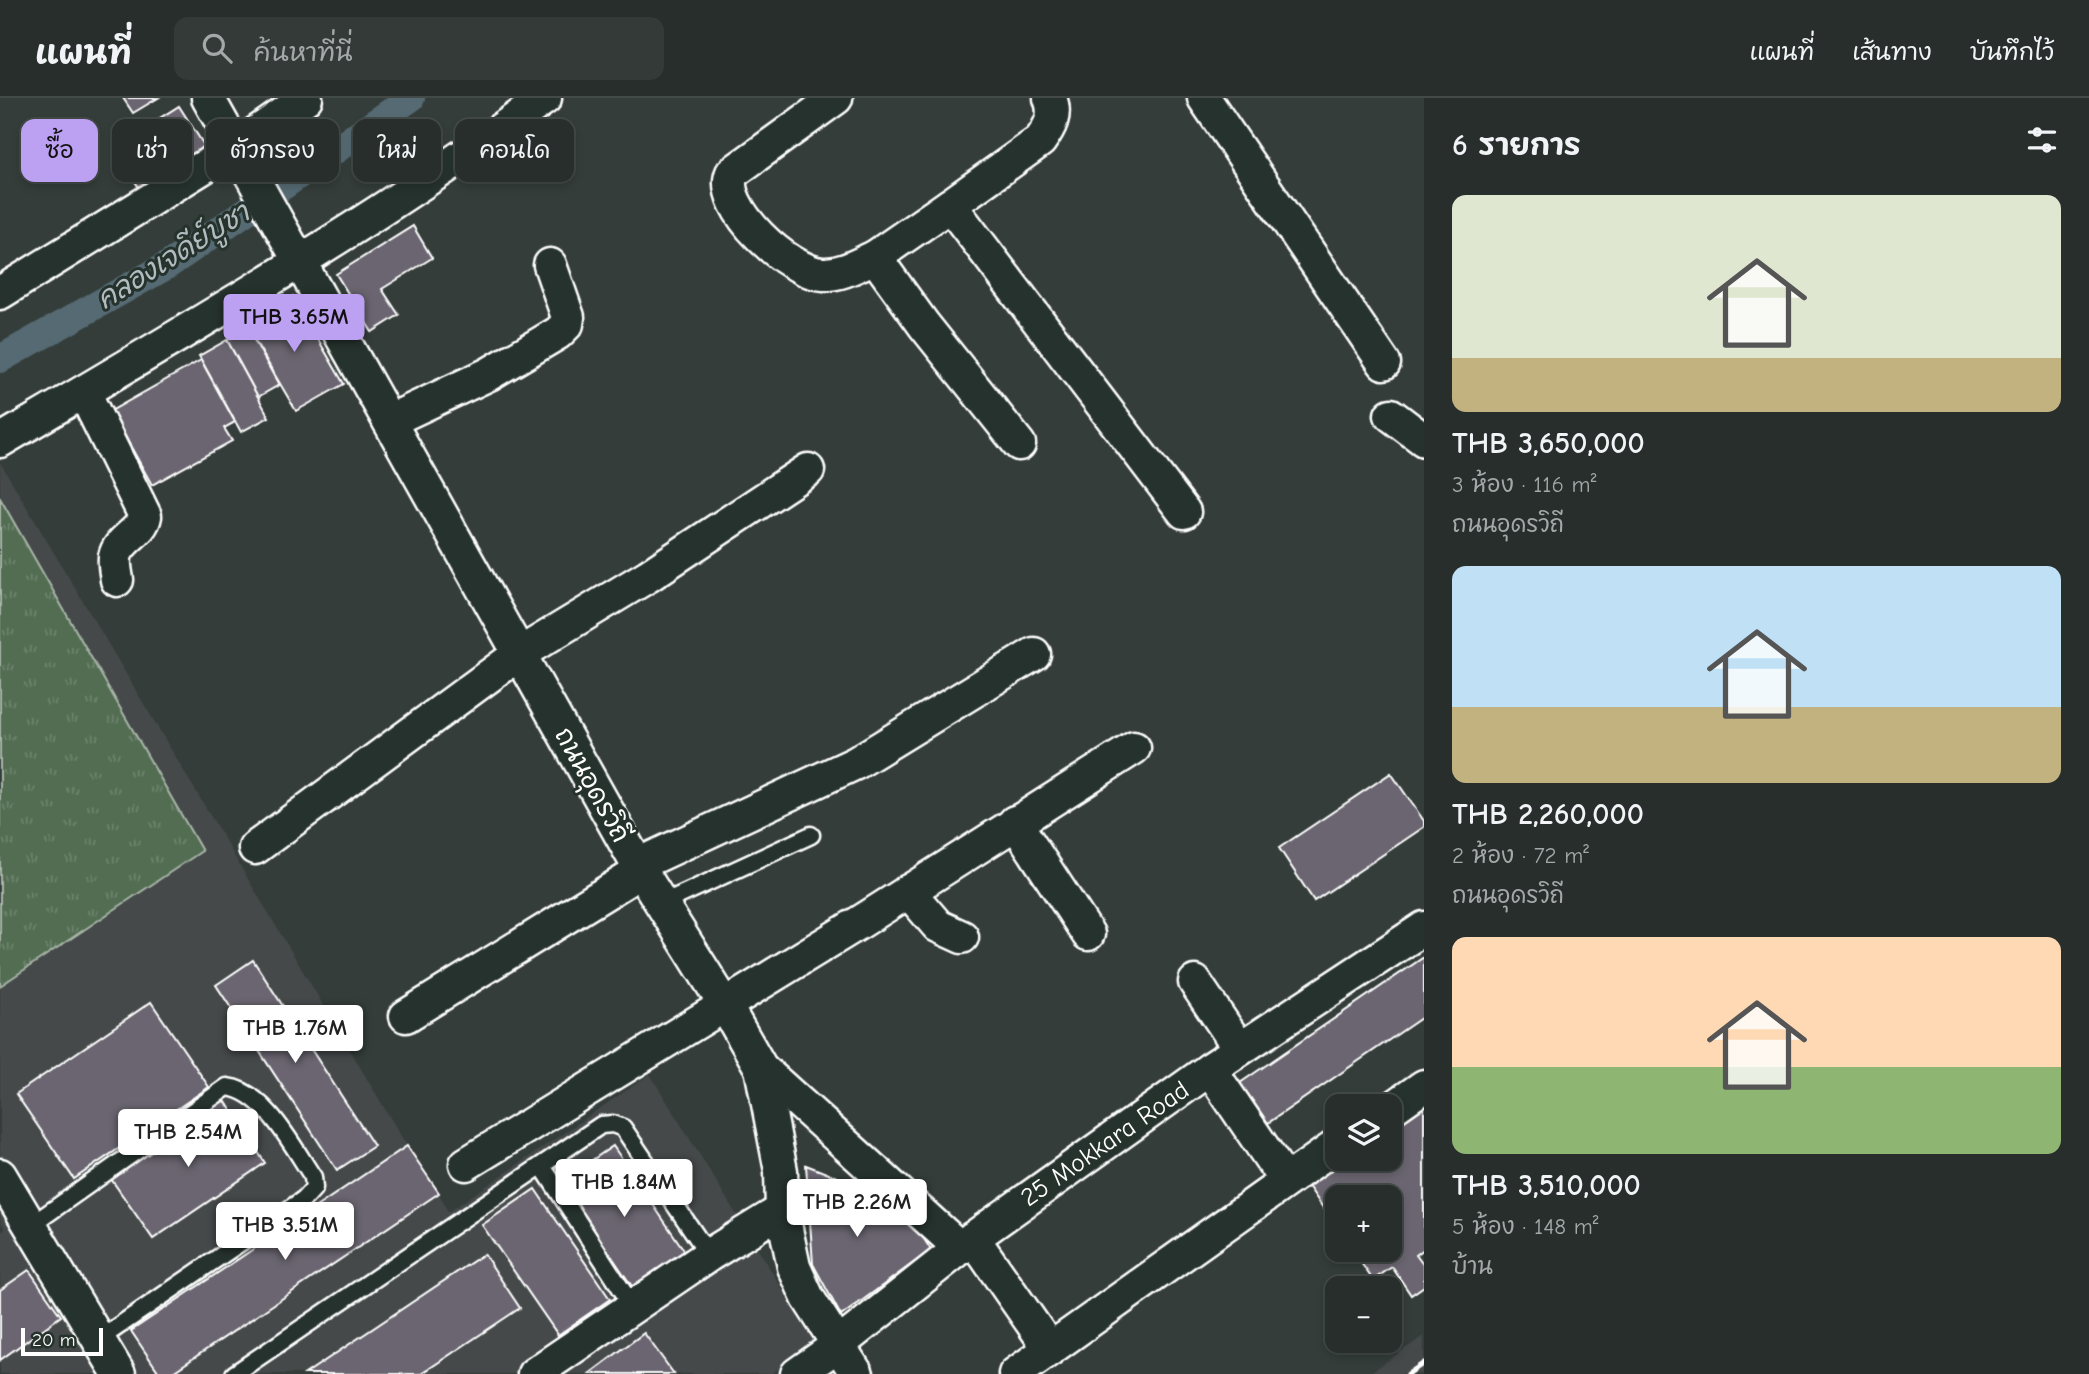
<!DOCTYPE html>
<html lang="th">
<meta charset="utf-8">
<style>
body{margin:0;font-family:"Comic Neue","Playpen Sans Thai",sans-serif;background:#333a38;color:#f1f3f6;height:100vh;display:flex;flex-direction:column;font-size:26px;white-space:nowrap}
*{box-sizing:border-box;margin:0}
p{font-size:23px;color:#a4a8a9}
.icon{flex:none;width:38px;height:38px;fill:none;stroke:currentColor;stroke-width:2;stroke-linecap:round;stroke-linejoin:round}
.map{position:relative;flex:1;overflow:hidden}
.details{display:flex;flex-direction:column;background:#272e2c;width:665px}
.details>*{flex:none}
.top-card{position:absolute;left:21px;top:21px;width:665px;height:63px;display:flex;gap:14px}
.controls{position:absolute;left:1325px;top:996px;display:grid;gap:14px}
.controls a{display:grid;place-items:center;width:77px;height:77px;border-radius:14px;background:#272e2c;box-shadow:0 4px 10px #0003,0 0 0 2px #434a48;font-size:35px}
.scale{position:absolute;left:21px;bottom:18px;width:82px;box-sizing:border-box;padding-left:7px;border:4px solid #fff;border-top:0;font-size:19px;line-height:24px;white-space:nowrap;color:#fff;-webkit-text-stroke:5px #26332d;paint-order:stroke}
.price{position:absolute;translate:-50% -60px;padding:0 16px;border-radius:7px;background:#fff;color:#222;font-size:23px;line-height:46px;filter:drop-shadow(0 2px 4px #0008)}
.price::after{content:'';position:absolute;left:50%;top:42px;width:21px;height:16px;margin-left:-10px;background:inherit;clip-path:polygon(0 0,100% 0,50% 100%)}
.price.on{background:#bca0f2;color:#111}
ul{padding:0;list-style:none}
li{display:grid;align-content:center;gap:14px;height:371px;padding:0 28px}
li span{display:grid;place-items:center;height:217px;border-radius:14px;color:#555}
li>.icon{margin-inline-start:auto}
span .icon{width:126px;height:126px;fill:#fffc;stroke-width:1}
li b{font-size:30px}
h2{display:flex;justify-content:space-between;align-items:center;height:84px;padding:0 28px;font-size:30px}
.tag{padding:0 24px;border-radius:14px;background:#272e2c;box-shadow:0 4px 10px #0003,0 0 0 2px #434a48;font-size:24px;line-height:63px}
.tag.on{background:#bca0f2;color:#111}
header{display:flex;align-items:center;gap:42px;box-sizing:border-box;height:98px;padding:0 35px;background:#272e2c;border-bottom:2px solid #434a48}
header strong{font-size:33px}
nav{display:flex;gap:38px;margin-inline-start:auto;font-size:24px}
.search{width:490px;height:63px;background:#333a38;display:flex;align-items:center;gap:18px;box-sizing:border-box;padding:0 24px;border-radius:14px;color:#a4a8a9;font-size:26px}
main{display:flex;flex:1;min-height:0}
.map>svg:first-child{display:block}
</style>
<header>
<strong>แผนที่</strong>
<div class="search"><svg class="icon" aria-label="search" viewBox="0 0 24 24"><circle cx="10" cy="10" r="6"/><path d="M15 15l6 6"/></svg>ค้นหาที่นี่</div>
<nav><a>แผนที่</a><a>เส้นทาง</a><a>บันทึกไว้</a></nav>
</header>
<main>
<div class="map">
<svg width="1424" height="1276" viewBox="0 0 1424 1276">
<defs>
<pattern id="grass-tufts" width="24" height="20" patternUnits="userSpaceOnUse" patternTransform="scale(1.75)"><rect width="24" height="20" fill="#536d53"/><path d="M3 7l-1-3M5 7V3M7 7l1-3M15 17l-1-3M17 17v-4M19 17l1-3" fill="none" stroke="#6d836d"/></pattern>
</defs>
<rect width="100%" height="100%" fill="#343d3a"/>
<filter id="ink" filterUnits="userSpaceOnUse"><feTurbulence type="fractalNoise" baseFrequency=".0143" numOctaves="2"/><feDisplacementMap in="SourceGraphic" scale="14" xChannelSelector="R" yChannelSelector="G"/><feConvolveMatrix kernelMatrix="1 2 1 2 8 2 1 2 1" color-interpolation-filters="sRGB"/></filter>
<g filter="url(#ink)">
<g fill="#44494a">
<path d="M 0,364 L 407,1048 L 439,1095 L 448,1114 L 650,976 L 815,1244 L 771,1276 L 0,1276 L 0,1135 L 5,1131 L 0,1122 Z"/>
<path d="M 1424,1238 L 1424,1276 L 1368,1276 Z"/>
</g>
<path fill="url(#grass-tufts)" stroke="#a9b6a9" stroke-width="2" d="M 0,400 L 202,753 L 0,888 Z"/>
<g fill="none" stroke-linecap="round" stroke-linejoin="round">
<path stroke="#556b73" stroke-width="28" d="M 0,261 L 168,167 L 411,0"/>
</g>
<g fill="#6a6570" stroke="#fff" stroke-width="2">
<path d="M 123,0 L 158,0 L 133,15 Z"/>
<path d="M 179,8 L 207,52 L 141,93 L 114,49 Z"/>
<path d="M 413,128 L 432,160 L 382,191 L 399,217 L 372,234 L 336,176 Z"/>
<path d="M 293,198 L 344,286 L 296,313 L 245,226 Z"/>
<path d="M 248,231 L 279,287 L 258,299 L 227,242 Z"/>
<path d="M 227,242 L 269,319 L 241,334 L 199,258 Z"/>
<path d="M 201,262 L 235,324 L 224,330 L 232,343 L 152,387 L 111,313 Z"/>
<path d="M 1391,675 L 1424,723 L 1424,729 L 1314,803 L 1279,750 Z"/>
<path d="M 1424,859 L 1424,918 L 1268,1025 L 1240,985 Z"/>
<path d="M 253,862 L 374,1048 L 337,1072 L 216,887 Z"/>
<path d="M 151,904 L 209,989 L 74,1081 L 16,996 Z"/>
<path d="M 224,1001 L 265,1065 L 153,1141 L 109,1078 Z"/>
<path d="M 1424,1009 L 1424,1151 L 1416,1157 L 1424,1168 L 1424,1188 L 1411,1197 L 1392,1169 L 1373,1182 L 1352,1152 L 1390,1152 L 1390,1099 L 1337,1099 L 1337,1130 L 1308,1088 L 1349,1060 L 1390,1060 L 1390,1033 Z"/>
<path d="M 407,1048 L 439,1095 L 170,1276 L 160,1276 L 131,1233 Z"/>
<path d="M 613,1048 L 688,1158 L 636,1194 L 560,1084 Z"/>
<path d="M 806,1067 L 872,1093 L 913,1124 L 931,1152 L 841,1218 L 813,1166 Z"/>
<path d="M 535,1091 L 610,1201 L 558,1237 L 482,1127 Z"/>
<path d="M 484,1156 L 520,1210 L 421,1276 L 305,1276 Z"/>
<path d="M 29,1172 L 61,1218 L 0,1262 L 0,1192 Z"/>
<path d="M 644,1235 L 674,1276 L 589,1276 Z"/>
</g>
<g fill="none" stroke-linecap="round" stroke-linejoin="round">
<defs>
<g id="service">
<path d="M 661,806 L 811,737"/>
<path d="M 542,1068 L 633,1209"/>
<path d="M 30,1128 L 227,989 C 265,993 293,1049 313,1079 L 314,1090 L 304,1101 L 98,1242"/>
<path d="M 234,1276 L 601,1027 L 613,1026 L 623,1030 L 709,1157"/>
</g>
<g id="minor">
<path d="M 208,0 L 641,773 L 725,907 L 761,970 L 960,1150"/>
<path d="M 836,0 L 732,75 C 717,109 790,175 823,176 C 841,177 859,166 875,159"/>
<path d="M 1050,0 C 1057,17 1050,29 1040,43 L 950,107 L 1184,414"/>
<path d="M 1204,0 L 1384,265"/>
<path d="M 950,107 L 875,159 L 924,227 L 1019,346"/>
<path d="M 0,195 L 236,49 L 306,0"/>
<path d="M 84,294 L 145,418 C 142,435 119,440 115,459 C 114,466 116,475 117,482"/>
<path d="M 1391,317 L 1424,342"/>
<path d="M 389,323 L 489,276 L 558,235 L 567,226 L 568,219 L 550,167"/>
<path d="M 0,343 C 185,234 371,126 545,0"/>
<path d="M 1015,724 L 1088,836"/>
<path d="M 255,750 L 519,556 L 648,478 L 808,372"/>
<path d="M 637,767 L 856,665 L 1034,556"/>
<path d="M 908,793 L 938,828 L 962,839"/>
<path d="M 1195,884 L 1240,951"/>
<path d="M 406,918 L 641,773"/>
<path d="M 761,970 L 781,1073 L 782,1112 L 794,1169 L 808,1200 L 857,1276"/>
<path d="M 1210,971 L 1285,1082"/>
<path d="M 1390,1012 L 1424,988"/>
<path d="M 466,1066 L 862,823 L 1134,650"/>
<path d="M 0,1077 L 119,1276"/>
<path d="M 973,1140 L 1050,1251"/>
<path d="M 534,1276 L 709,1157 L 782,1112"/>
<path d="M 797,1276 L 838,1247 L 973,1140 L 1210,971 L 1424,830"/>
<path d="M 1015,1276 L 1337,1047"/>
</g>
</defs>
<use href="#service" stroke="#fff" stroke-width="21"/>
<use href="#minor" stroke="#fff" stroke-width="37"/>
<use href="#service" stroke="#26332d" stroke-width="16"/>
<use href="#minor" stroke="#26332d" stroke-width="32"/>
<path stroke="#fff" stroke-width="5" d="M 1408,1276 L 1424,1265"/>
</g>
</g>
<g text-anchor="middle" dominant-baseline="central" stroke-width="6" stroke-linejoin="round" paint-order="stroke">
<g font-size="26" fill="#fff" stroke="#26332d">
<text transform="translate(592 687) rotate(61)">ถนนอุดรวิถี</text>
<text transform="translate(1105 1046) rotate(-35)">25 Mokkara Road</text>
</g>
<g font-size="28" font-style="italic" fill="#b2bcc0" stroke="#26332d">
<text transform="translate(173 158) rotate(-32)">คลองเจดีย์บูชา</text>
</g>
</g>
</svg>
<div class="controls">
<a><svg class="icon" aria-label="layers" viewBox="0 0 24 24"><path d="M12 4l9 5-9 5-9-5zM3 14l9 5 9-5"/></svg></a>
<a>+</a>
<a>−</a>
</div>
<div class="scale">20 m</div>
<b class="price on" style="left:294px;top:256px">THB 3.65M</b>
<b class="price" style="left:295px;top:967px">THB 1.76M</b>
<b class="price" style="left:188px;top:1071px">THB 2.54M</b>
<b class="price" style="left:624px;top:1121px">THB 1.84M</b>
<b class="price" style="left:857px;top:1141px">THB 2.26M</b>
<b class="price" style="left:285px;top:1164px">THB 3.51M</b>
<div class="top-card">
<a class="tag on">ซื้อ</a>
<a class="tag">เช่า</a>
<a class="tag">ตัวกรอง</a>
<a class="tag">ใหม่</a>
<a class="tag">คอนโด</a>
</div>
</div>
<section class="details">
<h2>6 รายการ<svg class="icon" aria-label="filters" viewBox="0 0 24 24"><path d="M4 7h16M4 17h16"/><circle cx="9" cy="7" r="2"/><circle cx="15" cy="17" r="2"/></svg></h2>
<ul>
<li><span style="background:linear-gradient(#dfe7d0 75%,#c2b280 0)"><svg class="icon" aria-label="home" viewBox="0 0 24 24"><path d="M3 11l9-7 9 7M6 9v11h12V9"/></svg></span><div><b>THB 3,650,000</b><p>3 ห้อง · 116 m²</p><p>ถนนอุดรวิถี</p></div></li>
<li><span style="background:linear-gradient(#bfe0f5 65%,#c2b280 0)"><svg class="icon" aria-label="home" viewBox="0 0 24 24"><path d="M3 11l9-7 9 7M6 9v11h12V9"/></svg></span><div><b>THB 2,260,000</b><p>2 ห้อง · 72 m²</p><p>ถนนอุดรวิถี</p></div></li>
<li><span style="background:linear-gradient(#ffd9b3 60%,#8fb573 0)"><svg class="icon" aria-label="home" viewBox="0 0 24 24"><path d="M3 11l9-7 9 7M6 9v11h12V9"/></svg></span><div><b>THB 3,510,000</b><p>5 ห้อง · 148 m²</p><p>บ้าน</p></div></li>
</ul>
</section>
</main>
